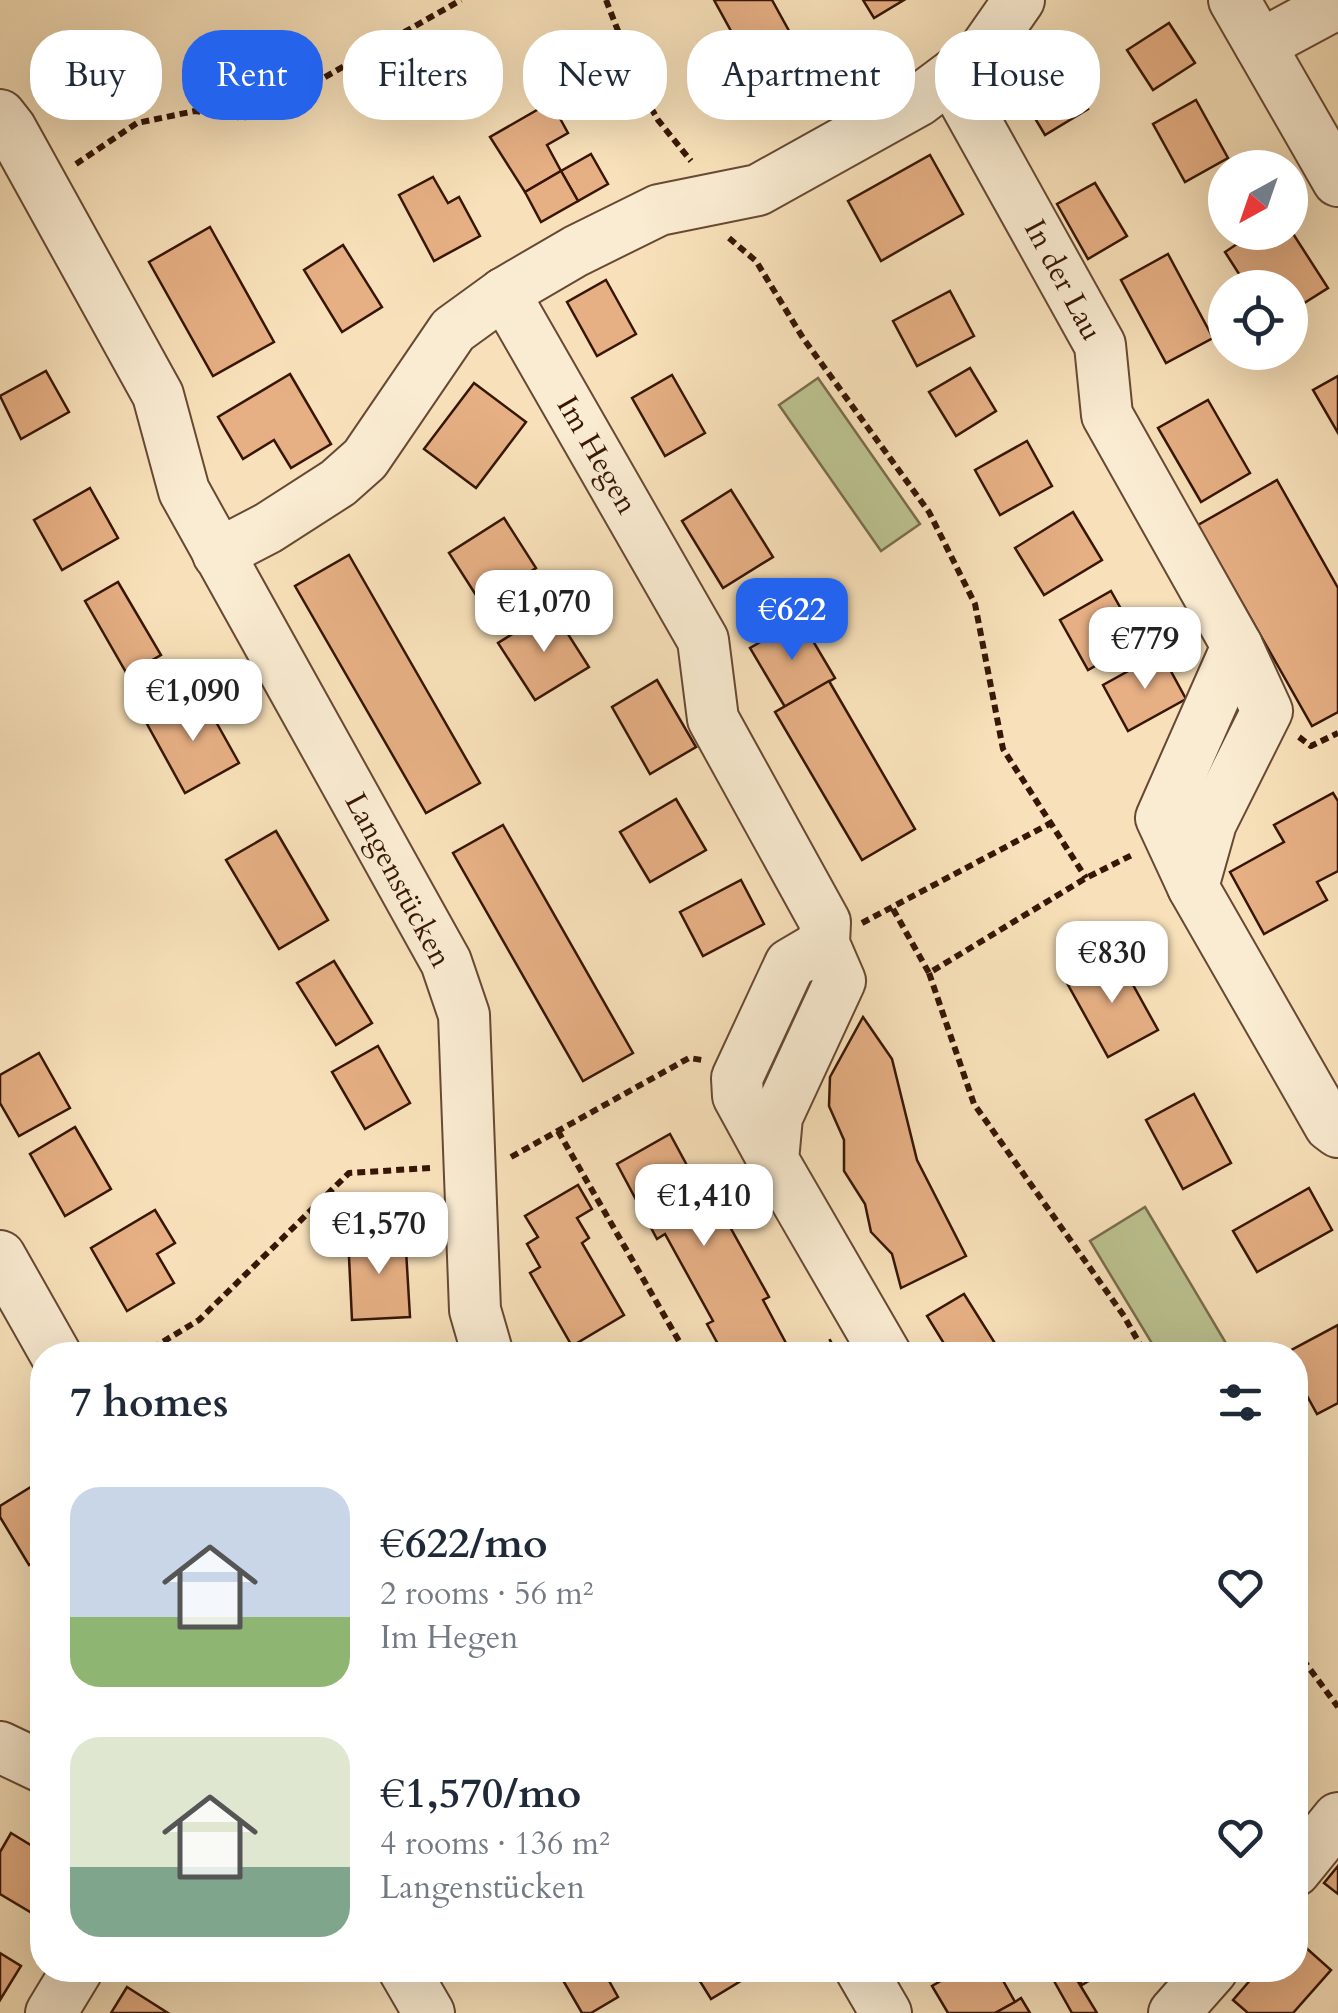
<!DOCTYPE html>
<meta charset="utf-8">
<style>
body{margin:0;font-family:Cardo,serif;background:#f2f2f3;color:#1f2937;height:100vh;display:flex;flex-direction:column;font-size:38px;white-space:nowrap}
*{box-sizing:border-box;margin:0}
p{font-size:32px;color:#747a83}
.icon{flex:none;width:55px;height:55px;fill:none;stroke:currentColor;stroke-width:2;stroke-linecap:round;stroke-linejoin:round}
.map{position:relative;flex:1;overflow:hidden}
.drawer{position:absolute;left:30px;top:1342px;width:1278px;height:640px;display:flex;flex-direction:column;background:#fff;border-radius:40px;box-shadow:0 10px 40px #0002}
.drawer>*{flex:none}
.guide{position:absolute;left:30px;top:30px;width:1280px;height:90px;display:flex;gap:20px}
.needle{width:65px;rotate:220deg}
.fabs{position:absolute;left:1208px;top:150px;display:grid;gap:20px}
.fabs a{display:grid;place-items:center;width:100px;height:100px;border-radius:50%;background:#fff;box-shadow:0 10px 40px #0002;font-size:50px}
.price{position:absolute;translate:-50% -85px;padding:0 22px;border-radius:20px;background:#fff;color:#222;font-size:32px;line-height:65px;filter:drop-shadow(0 2px 5px #0008)}
.price::after{content:'';position:absolute;left:50%;top:60px;width:30px;height:22px;margin-left:-15px;background:inherit;clip-path:polygon(0 0,100% 0,50% 100%)}
.price.selected{background:#2563eb;color:#fff}
ul{padding:0;list-style:none}
li{display:flex;align-items:center;gap:30px;height:250px;padding:0 40px}
li span{display:grid;place-items:center;flex:none;width:280px;height:200px;border-radius:30px;color:#555}
li>.icon{margin-inline-start:auto}
span .icon{width:120px;height:120px;fill:#fffc;stroke-width:1}
li b{font-size:42px}
h2{display:flex;justify-content:space-between;align-items:center;height:120px;padding:0 40px;font-size:42px}
.tag{padding:0 35px;border-radius:40px;background:#fff;box-shadow:0 10px 40px #0002;font-size:35px;line-height:90px}
.tag.selected{background:#2563eb;color:#fff}
.map>svg:first-child{display:block}
</style>
<div class="map">
<svg width="1338" height="2013" viewBox="0 0 1338 2013">
<rect width="100%" height="100%" fill="#f8e1ba"/>
<filter id="stains"><feTurbulence type="fractalNoise" baseFrequency=".002" numOctaves="4"/><feColorMatrix values="0 0 0 0 .2 0 0 0 0 .09 0 0 0 0 .02 0 0 0 .5 -.17"/></filter>
<radialGradient id="worn" r=".72"><stop offset=".6" stop-color="#630" stop-opacity="0"/><stop offset="1" stop-color="#630" stop-opacity=".3"/></radialGradient>
<g fill="#bcc391" stroke="#7a6c4c" stroke-width="2.5">
<path d="M 818,378 L 920,524 L 881,551 L 779,405 Z"/>
<path d="M 1145,1207 L 1233,1355 L 1159,1355 L 1090,1241 Z"/>
</g>
<g fill="#e6af84" stroke="#371606" stroke-width="2.5">
<path d="M 714,0 L 772,0 L 810,69 L 765,93 Z"/>
<path d="M 863,0 L 904,0 L 874,18 Z"/>
<path d="M 1169,23 L 1195,63 L 1153,90 L 1127,50 Z"/>
<path d="M 1055,55 L 1088,109 L 1045,135 L 1012,80 Z"/>
<path d="M 1196,100 L 1228,158 L 1185,182 L 1153,124 Z"/>
<path d="M 551,102 L 568,133 L 547,145 L 561,171 L 525,192 L 490,137 Z"/>
<path d="M 591,154 L 608,184 L 578,201 L 561,171 Z"/>
<path d="M 930,155 L 963,214 L 881,261 L 848,201 Z"/>
<path d="M 561,171 L 578,201 L 541,222 L 525,192 Z"/>
<path d="M 433,177 L 448,203 L 459,197 L 480,236 L 434,261 L 399,195 Z"/>
<path d="M 1095,183 L 1127,236 L 1088,259 L 1057,204 Z"/>
<path d="M 210,227 L 274,342 L 213,376 L 149,262 Z"/>
<path d="M 1290,229 L 1328,288 L 1290,312 L 1290,288 L 1248,288 L 1225,252 L 1255,232 L 1290,232 Z"/>
<path d="M 343,245 L 382,307 L 342,332 L 304,270 Z"/>
<path d="M 1168,254 L 1213,338 L 1166,363 L 1121,280 Z"/>
<path d="M 606,280 L 636,334 L 597,356 L 567,302 Z"/>
<path d="M 950,291 L 974,336 L 917,366 L 893,321 Z"/>
<path d="M 970,368 L 996,411 L 956,436 L 929,392 Z"/>
<path d="M 46,371 L 69,412 L 21,439 L 0,396 Z"/>
<path d="M 290,374 L 331,444 L 291,468 L 274,440 L 243,459 L 218,417 Z"/>
<path d="M 672,375 L 705,433 L 665,456 L 632,398 Z"/>
<path d="M 1338,376 L 1338,433 L 1313,390 Z"/>
<path d="M 474,383 L 526,422 L 476,488 L 424,449 Z"/>
<path d="M 1208,400 L 1250,473 L 1201,502 L 1158,428 Z"/>
<path d="M 1027,441 L 1052,486 L 1000,515 L 975,470 Z"/>
<path d="M 1277,480 L 1338,588 L 1338,712 L 1312,726 L 1198,525 Z"/>
<path d="M 90,488 L 118,538 L 62,570 L 34,520 Z"/>
<path d="M 731,490 L 773,557 L 723,588 L 682,521 Z"/>
<path d="M 1073,512 L 1102,560 L 1044,595 L 1015,548 Z"/>
<path d="M 504,518 L 536,568 L 481,603 L 449,553 Z"/>
<path d="M 349,555 L 480,783 L 426,813 L 295,586 Z"/>
<path d="M 118,582 L 161,655 L 127,674 L 85,601 Z"/>
<path d="M 1111,591 L 1139,641 L 1088,670 L 1060,620 Z"/>
<path d="M 552,609 L 589,667 L 535,700 L 498,643 Z"/>
<path d="M 800,619 L 835,678 L 785,707 L 750,648 Z"/>
<path d="M 1161,653 L 1186,699 L 1128,731 L 1103,685 Z"/>
<path d="M 657,680 L 696,747 L 650,774 L 612,707 Z"/>
<path d="M 829,681 L 915,829 L 862,860 L 775,712 Z"/>
<path d="M 201,695 L 239,763 L 185,793 L 147,724 Z"/>
<path d="M 1333,793 L 1338,801 L 1338,871 L 1317,882 L 1327,900 L 1264,934 L 1230,872 L 1284,842 L 1274,825 Z"/>
<path d="M 676,799 L 706,850 L 650,882 L 620,832 Z"/>
<path d="M 503,825 L 633,1053 L 583,1081 L 453,853 Z"/>
<path d="M 276,831 L 328,920 L 279,949 L 226,860 Z"/>
<path d="M 741,880 L 764,924 L 703,956 L 680,912 Z"/>
<path d="M 1117,956 L 1158,1030 L 1108,1057 L 1067,983 Z"/>
<path d="M 334,961 L 372,1023 L 336,1045 L 297,983 Z"/>
<path d="M 863,1017 L 892,1059 L 917,1160 L 966,1256 L 901,1288 L 892,1254 L 871,1232 L 865,1204 L 844,1171 L 844,1140 L 829,1106 L 830,1077 Z"/>
<path d="M 378,1046 L 410,1103 L 365,1129 L 332,1072 Z"/>
<path d="M 39,1053 L 70,1108 L 19,1136 L 0,1103 L 0,1075 Z"/>
<path d="M 1194,1094 L 1231,1163 L 1183,1189 L 1146,1120 Z"/>
<path d="M 75,1127 L 111,1189 L 65,1216 L 30,1154 Z"/>
<path d="M 670,1134 L 708,1204 L 715,1200 L 769,1297 L 763,1300 L 787,1345 L 768,1355 L 724,1355 L 707,1324 L 713,1321 L 665,1234 L 657,1239 L 617,1164 Z"/>
<path d="M 578,1185 L 592,1209 L 577,1218 L 589,1238 L 582,1243 L 624,1315 L 572,1346 L 530,1273 L 540,1267 L 527,1244 L 538,1237 L 525,1216 Z"/>
<path d="M 1309,1188 L 1332,1230 L 1257,1272 L 1233,1231 Z"/>
<path d="M 155,1210 L 175,1243 L 157,1254 L 174,1283 L 127,1311 L 91,1248 Z"/>
<path d="M 405,1233 L 410,1317 L 352,1320 L 348,1236 Z"/>
<path d="M 964,1294 L 998,1348 L 986,1355 L 951,1355 L 927,1316 Z"/>
<path d="M 1338,1325 L 1338,1403 L 1317,1414 L 1295,1374 L 1295,1355 L 1284,1354 Z"/>
<path d="M 34,1485 L 42,1500 L 42,1557 L 29,1565 L 0,1517 L 0,1506 Z"/>
<path d="M 11,1833 L 42,1852 L 42,1919 L 0,1894 L 0,1852 Z"/>
<path d="M 1338,1866 L 1338,1894 L 1324,1883 Z"/>
<path d="M 1295,1938 L 1331,1970 L 1293,2013 L 1248,2013 L 1233,2000 L 1259,1970 L 1295,1970 Z"/>
<path d="M 0,1953 L 21,1966 L 0,2000 Z"/>
<path d="M 557,1970 L 603,1970 L 618,1997 L 591,2013 L 582,2013 Z"/>
<path d="M 693,1970 L 759,1970 L 711,1999 Z"/>
<path d="M 960,1970 L 997,1970 L 1015,2002 L 995,2013 L 948,2013 L 932,1986 Z"/>
<path d="M 1071,1970 L 1097,2013 L 1072,2013 L 1054,1981 Z"/>
<path d="M 1074,1970 L 1107,1970 L 1082,1985 Z"/>
<path d="M 127,1987 L 168,2013 L 111,2013 Z"/>
<path d="M 1021,1998 L 1030,2013 L 995,2013 L 1015,2002 Z"/>
</g>
<g fill="none" stroke-linecap="round" stroke-linejoin="round">
<defs>
<g id="minor">
<path d="M 1234,0 L 1338,181"/>
<path d="M 1260,45 L 1338,3"/>
<path d="M 952,79 L 1100,345 L 1107,415 L 1237,646 L 1267,711 L 1211,823 L 1193,887 L 1330,1126 L 1338,1132"/>
<path d="M 0,115 L 11,129 L 158,395 L 184,491 L 446,962 L 464,1015 L 475,1310 L 488,1355"/>
<path d="M 504,293 L 703,640 L 713,719 L 825,922 L 824,944 L 840,981 L 777,1117 L 773,1160 L 886,1355"/>
<path d="M 218,554 L 268,528 L 338,483 L 365,459 L 453,330 L 504,293 L 576,251 L 659,210 L 758,190 L 918,101 L 982,53 L 1019,0"/>
<path d="M 1193,887 L 1161,818 L 1237,646"/>
<path d="M 773,1160 L 738,1096 L 737,1078 L 790,964 L 824,944"/>
<path d="M 0,1256 L 56,1355"/>
<path d="M 0,1747 L 42,1767"/>
<path d="M 1295,1871 L 1338,1818"/>
<path d="M 404,1970 L 429,2013"/>
<path d="M 861,1970 L 886,2013"/>
<path d="M 51,2013 L 77,1970"/>
<path d="M 1174,2013 L 1212,1970"/>
</g>
</defs>
<use href="#minor" stroke="#674933" stroke-width="54"/>
<g stroke="#371606" stroke-width="6" stroke-dasharray="8 5" stroke-linecap="butt">
<path d="M 606,0 L 641,90 L 658,120 L 691,161"/>
<path d="M 76,164 L 137,123 L 195,111 L 243,118 L 281,102 L 461,0"/>
<path d="M 729,238 L 756,261 L 803,338 L 929,512 L 975,604 L 1003,749 L 1086,878"/>
<path d="M 1299,737 L 1311,746 L 1338,733"/>
<path d="M 893,909 L 929,973 L 1086,878 L 1132,855"/>
<path d="M 862,923 L 1051,823"/>
<path d="M 929,973 L 974,1104 L 1124,1316 L 1146,1355"/>
<path d="M 558,1131 L 687,1355"/>
<path d="M 511,1157 L 689,1058 L 702,1060"/>
<path d="M 141,1355 L 199,1320 L 349,1173 L 430,1168"/>
<path d="M 807,1355 L 832,1341"/>
<path d="M 1295,1649 L 1338,1707"/>
</g>
<use href="#minor" stroke="#faecd2" stroke-width="50"/>
</g>
<g text-anchor="middle" dominant-baseline="central" stroke-width="8" stroke-linejoin="round" paint-order="stroke">
<g font-size="30" fill="#371606" stroke="#faecd2">
<text transform="translate(1063 280) rotate(62)">In der Lau</text>
<text transform="translate(597 455) rotate(60)">Im Hegen</text>
<text transform="translate(398 880) rotate(62)">Langenstücken</text>
</g>
</g>
<rect width="100%" height="100%" filter="url(#stains)"/>
<rect width="100%" height="100%" fill="url(#worn)"/>
</svg>
<div class="fabs">
<a><svg class="needle" viewBox="-14 -14 28 28"><path d="M0-13l5 13h-10z" fill="#e53935"/><path d="M0 13l5-13h-10z" fill="#747a83"/></svg></a>
<a><svg class="icon" aria-label="locate" viewBox="0 0 24 24"><circle cx="12" cy="12" r="6"/><path d="M12 2v4M12 18v4M2 12h4M18 12h4"/></svg></a>
</div>
<b class="price" style="left:544px;top:655px">€1,070</b>
<b class="price selected" style="left:792px;top:663px">€622</b>
<b class="price" style="left:1145px;top:692px">€779</b>
<b class="price" style="left:193px;top:744px">€1,090</b>
<b class="price" style="left:1112px;top:1006px">€830</b>
<b class="price" style="left:704px;top:1249px">€1,410</b>
<b class="price" style="left:379px;top:1277px">€1,570</b>
<div class="guide">
<a class="tag">Buy</a>
<a class="tag selected">Rent</a>
<a class="tag">Filters</a>
<a class="tag">New</a>
<a class="tag">Apartment</a>
<a class="tag">House</a>
</div>
<section class="drawer">
<h2>7 homes<svg class="icon" aria-label="filters" viewBox="0 0 24 24"><path d="M4 7h16M4 17h16"/><circle cx="9" cy="7" r="2"/><circle cx="15" cy="17" r="2"/></svg></h2>
<ul>
<li><span style="background:linear-gradient(#c9d6e8 65%,#8fb573 0)"><svg class="icon" aria-label="home" viewBox="0 0 24 24"><path d="M3 11l9-7 9 7M6 9v11h12V9"/></svg></span><div><b>€622/mo</b><p>2 rooms · 56 m²</p><p>Im Hegen</p></div><svg class="icon" aria-label="heart" viewBox="0 0 24 24"><path d="M12 20l-8-8c-3-5 5-10 8-4 3-6 11-1 8 4z"/></svg></li>
<li><span style="background:linear-gradient(#dfe7d0 65%,#7fa58c 0)"><svg class="icon" aria-label="home" viewBox="0 0 24 24"><path d="M3 11l9-7 9 7M6 9v11h12V9"/></svg></span><div><b>€1,570/mo</b><p>4 rooms · 136 m²</p><p>Langenstücken</p></div><svg class="icon" aria-label="heart" viewBox="0 0 24 24"><path d="M12 20l-8-8c-3-5 5-10 8-4 3-6 11-1 8 4z"/></svg></li>
</ul>
</section>
</div>
